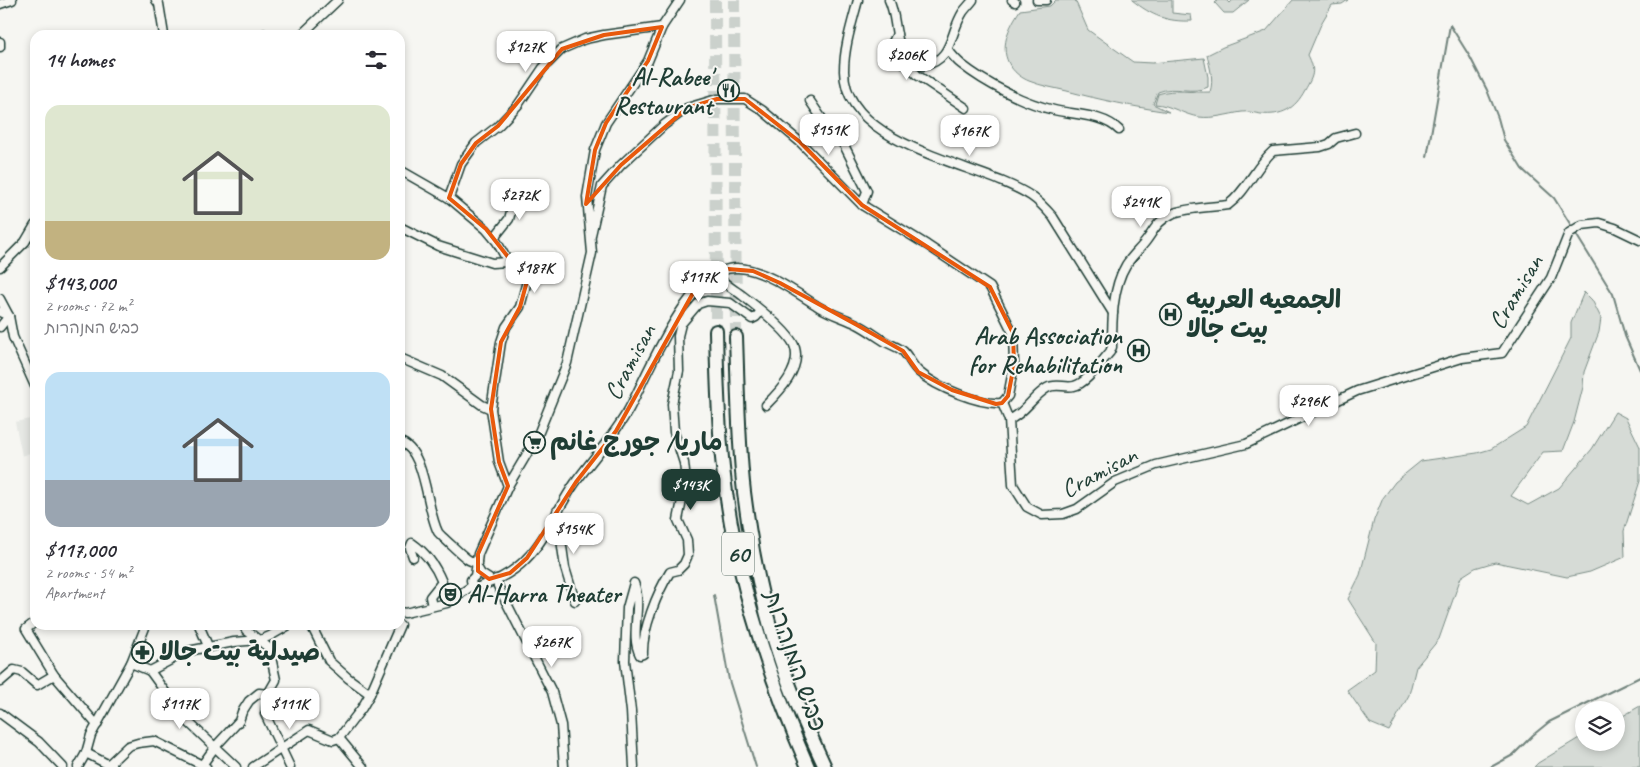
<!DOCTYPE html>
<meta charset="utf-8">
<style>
body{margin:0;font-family:Caveat,"Playpen Sans Arabic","Playpen Sans Hebrew",sans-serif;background:#f7f7f7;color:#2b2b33;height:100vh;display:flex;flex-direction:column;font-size:19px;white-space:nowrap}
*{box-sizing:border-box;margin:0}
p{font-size:16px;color:#7c7c81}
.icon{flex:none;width:28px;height:28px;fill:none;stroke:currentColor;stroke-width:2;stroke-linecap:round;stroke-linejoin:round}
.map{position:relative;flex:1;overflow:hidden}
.side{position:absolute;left:30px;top:30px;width:375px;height:600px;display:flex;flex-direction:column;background:#fff;border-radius:15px;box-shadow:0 2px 8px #0003}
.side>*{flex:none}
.tools{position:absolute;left:1575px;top:701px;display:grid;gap:10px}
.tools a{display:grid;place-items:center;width:50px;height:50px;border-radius:50%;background:#fff;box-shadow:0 2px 8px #0003;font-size:25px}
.price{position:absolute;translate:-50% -42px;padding:0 11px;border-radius:10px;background:#fff;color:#222;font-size:16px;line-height:32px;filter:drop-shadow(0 1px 2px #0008)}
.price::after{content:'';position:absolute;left:50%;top:30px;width:15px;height:11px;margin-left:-8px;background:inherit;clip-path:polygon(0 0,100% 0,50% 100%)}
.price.on{background:#1f3d34;color:#fff}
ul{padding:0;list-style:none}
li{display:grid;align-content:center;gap:10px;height:265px;padding:0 15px}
li span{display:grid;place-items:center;height:155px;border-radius:15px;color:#555}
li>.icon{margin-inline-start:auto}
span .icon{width:90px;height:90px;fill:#fffc;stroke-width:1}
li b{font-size:21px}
h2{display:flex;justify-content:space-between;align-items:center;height:60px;padding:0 15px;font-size:21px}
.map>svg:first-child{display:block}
</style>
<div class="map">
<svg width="1640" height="767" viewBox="0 0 1640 767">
<rect width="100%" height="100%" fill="#f6f6f2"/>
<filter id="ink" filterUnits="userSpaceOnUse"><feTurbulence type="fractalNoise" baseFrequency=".02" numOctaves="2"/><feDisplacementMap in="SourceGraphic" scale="10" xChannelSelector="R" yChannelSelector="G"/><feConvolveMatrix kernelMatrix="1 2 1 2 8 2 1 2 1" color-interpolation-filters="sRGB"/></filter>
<g filter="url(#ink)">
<path fill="#e6e8e4" d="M 35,418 L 35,451 L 22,456 L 15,422 Z"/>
<g fill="#d6dbd6" stroke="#7a8c85">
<path d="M 1056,0 L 1075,0 L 1088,30 L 1133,62 L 1152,63 L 1204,58 L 1208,77 L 1208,87 C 1193,95 1174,85 1158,92 L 1153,104 L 1169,112 C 1134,107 1101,100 1067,91 C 1055,88 1041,86 1029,81 C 1022,78 1016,74 1011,67 C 998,48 1009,27 1020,10 L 1050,6 Z"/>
<path d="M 1132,0 L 1172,0 L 1172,13 L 1191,15 L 1192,21 C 1167,22 1152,16 1132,0 Z"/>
<path d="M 1218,0 L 1227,0 L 1230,3 L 1233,0 L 1249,0 L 1233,13 L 1224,13 L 1215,3 Z"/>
<path d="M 1293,0 L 1348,0 L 1342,4 L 1332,5 L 1322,22 L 1308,55 C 1316,71 1313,76 1305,90 C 1295,109 1282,116 1261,114 C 1254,113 1248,111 1242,112 C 1228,114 1213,119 1199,117 C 1184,115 1171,105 1155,104 L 1158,94 C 1175,88 1192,93 1210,92 C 1214,79 1210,68 1207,55 L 1223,47 L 1266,31 Z"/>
<path d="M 1584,292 L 1592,300 L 1601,318 L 1599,332 L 1584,372 L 1583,387 L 1574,422 L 1563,451 L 1543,452 L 1511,496 L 1528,505 L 1559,488 L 1592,449 L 1615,412 L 1626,418 L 1640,447 L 1640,481 L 1624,531 L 1625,557 L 1590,572 L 1567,577 L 1495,562 L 1475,568 L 1461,577 L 1439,639 L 1416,667 L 1409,695 L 1389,731 L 1370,723 L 1347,690 L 1375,670 L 1376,643 L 1348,599 L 1360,575 L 1374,520 L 1383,498 L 1395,482 L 1421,461 L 1477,453 L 1491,449 L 1526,427 L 1571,338 L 1571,323 Z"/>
<path d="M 1640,706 L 1640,767 L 1534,767 L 1538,763 L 1584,735 L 1584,742 L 1616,742 L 1616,720 Z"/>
</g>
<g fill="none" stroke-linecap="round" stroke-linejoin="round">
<g stroke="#72847d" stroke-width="2">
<path d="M 1427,157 L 1450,25 L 1470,57 L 1487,90 L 1498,118 L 1504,140 L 1522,169 L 1554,198 L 1572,227"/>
<path d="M 1574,231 L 1613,294 L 1625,336 L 1640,370"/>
<path d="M 714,595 L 729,680 L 756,767"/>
<path d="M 1491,767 L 1513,755 L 1533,735 L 1549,722 L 1640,677"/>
</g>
<g stroke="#cbd1cc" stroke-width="12" stroke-dasharray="12 6" stroke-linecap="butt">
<path d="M 715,0 L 716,331"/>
<path d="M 734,0 L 736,337"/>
</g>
<defs>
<g id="minor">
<path d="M 156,0 L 159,4 L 164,35"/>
<path d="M 858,0 C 852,23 844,47 844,71 C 845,148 981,163 1031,196 C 1040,202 1046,209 1053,217 L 1113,313"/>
<path d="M 889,0 C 898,18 893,46 909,59 C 912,62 918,64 923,66 C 954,59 949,34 963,12 C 966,8 970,4 973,0"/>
<path d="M 1012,0 L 1015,2"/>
<path d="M 1037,0 L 1046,0"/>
<path d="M 0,4 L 12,0"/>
<path d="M 897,34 L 892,44 L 897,56 L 917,75 L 966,108"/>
<path d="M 264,35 L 264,34"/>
<path d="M 301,35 L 338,0"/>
<path d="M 0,42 L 0,47"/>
<path d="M 948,50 C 952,55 956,60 961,64 C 985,83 1023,103 1054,110 C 1075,115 1103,114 1119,130"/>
<path d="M 810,101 L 829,129 L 844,145 L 867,191 L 862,205"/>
<path d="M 400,170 L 449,198 L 486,229 L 497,242 L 508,262 L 524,274 L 527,281 L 520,307 L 506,327 L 501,342 L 491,409 L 499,462 L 508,486"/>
<path d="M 449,198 L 461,164 L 476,143 L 498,126 L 518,105 L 543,68 L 562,49 L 585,39 L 604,35 L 662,27"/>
<path d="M 400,227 L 438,246 L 492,263 L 508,262"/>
<path d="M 591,235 L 602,186 L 621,165 L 664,125 L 687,108 L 717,99 L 745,99 L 762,110 L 800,142 L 862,205 L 927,245 L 990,287 L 1013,333 L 1014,365 L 1008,396 L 1002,403"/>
<path d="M 494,238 L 509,219 L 517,189"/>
<path d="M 0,267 L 25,242 L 35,225"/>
<path d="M 716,274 C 723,284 734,289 743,296 C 756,306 792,334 795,348 C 801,369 780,391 766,405"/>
<path d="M 0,299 L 9,316 L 13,337 L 35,386"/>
<path d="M 0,312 L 9,316 L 0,327"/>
<path d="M 400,358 L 442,376 L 482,405 L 491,409"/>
<path d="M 1009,420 C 1025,413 1032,397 1047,388 C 1055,383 1065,388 1074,386 C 1086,384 1101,362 1110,352 L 1112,347 C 1112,321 1112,288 1126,265 C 1132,256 1140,249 1146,241 C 1155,229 1157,221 1172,214 C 1183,208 1214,207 1228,205 C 1247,191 1255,167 1273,151 L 1320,147 L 1329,144 L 1336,138 L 1355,133"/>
<path d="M 400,442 C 426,450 426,509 438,532 C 439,534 463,556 466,558 C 469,561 474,562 477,563"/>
<path d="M 557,511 L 565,568 L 575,601"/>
<path d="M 413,557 L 410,548 L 412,543 C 425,552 436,567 442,582 L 430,597 L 432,606"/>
<path d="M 477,567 L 481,574 L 489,579"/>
<path d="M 496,579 L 498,586 L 552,692 L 561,725 L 564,767"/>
<path d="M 472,586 L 471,580 L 475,576 L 478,554 L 508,486 L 537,437 L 567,363 L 592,253 L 587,197 L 595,150 L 606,123 L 648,61 L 662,27 L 680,0"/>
<path d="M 481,586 C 498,580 514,572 526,559 C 547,538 558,507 575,483 C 593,458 614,436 629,409 C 648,374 690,264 738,268 C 764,269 797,293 819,307 C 831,314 844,318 857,324 C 867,329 876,336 886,342 C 891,345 898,347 903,351 C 909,357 912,366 919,372 C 936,387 980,405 1002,403 L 1009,420 L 1013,485 L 1027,507 L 1042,515 L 1063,514 L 1077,509 L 1115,482 L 1156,465 L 1246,444 L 1357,391 L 1462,358 L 1502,353 L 1551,278 L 1569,233 L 1582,225 L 1599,223 L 1615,228 L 1640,240"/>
<path d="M 400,612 L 405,613 L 447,603 L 472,586"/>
<path d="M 35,622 L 26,629 L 54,675 L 97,725"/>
<path d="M 199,625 L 208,646"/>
<path d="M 243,625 L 246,630 L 269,648 L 276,680 L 268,694 L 265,714 L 290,767"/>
<path d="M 311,625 L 329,661 L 348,678 L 370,694 L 400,625"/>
<path d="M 131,663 L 146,625"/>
<path d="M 150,671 L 184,718 L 236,767"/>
<path d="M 0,682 L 14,670 L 22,672 L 37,685 L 54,675"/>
<path d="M 0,713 L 39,742 L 63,767"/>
<path d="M 86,753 L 111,766"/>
<path d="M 108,765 L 128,746 L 138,743 L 154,741 L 206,767"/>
<path d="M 202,765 L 215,747 L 239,721 L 242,712 L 249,701 L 259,693 L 268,694"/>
<path d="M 78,767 L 86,753 L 91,735 L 131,663 L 150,671 L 188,651 L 234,642 L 260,640 L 270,636 L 289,625"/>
<path d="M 253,767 L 309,730 L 333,740 L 339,738"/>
<path d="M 363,767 L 339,738 L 362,708 L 370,694"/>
<path d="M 634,767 L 631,711 L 625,661 L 627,608 L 634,583 C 643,605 629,635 640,655 L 643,654 C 642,630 657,593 670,572 L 678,570 L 684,564 L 688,555 L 687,540 L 678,520 L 686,481 L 684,463 L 674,432 L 672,404 L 679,371 L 678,336 L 681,324 L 698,304 L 707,301 L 730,303 L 752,319 L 756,317 L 761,311"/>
</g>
<g id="highway">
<path d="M 716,331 C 717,377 718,422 723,468 C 734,571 767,673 808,767"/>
<path d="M 736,337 C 738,389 738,441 744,492 C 751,547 761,602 779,655 C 791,693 808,730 825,767"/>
</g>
</defs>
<use href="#minor" stroke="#1f3d34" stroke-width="11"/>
<use href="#highway" stroke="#1f3d34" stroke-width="16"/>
<use href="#minor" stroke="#f6f6f2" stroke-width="8"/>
<use href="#highway" stroke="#f6f6f2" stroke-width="12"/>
</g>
</g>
<path fill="none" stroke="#e8590c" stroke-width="4" stroke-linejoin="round" d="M 662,27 L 648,61 L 606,123 L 595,150 L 586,204 L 621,165 L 687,108 L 717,99 L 745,99 L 800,142 L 862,205 L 990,287 L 1013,333 L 1014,365 L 1008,396 L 1002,403 L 996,404 L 952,390 L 918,372 L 903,351 L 857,325 L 780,283 L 753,271 L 728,269 L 693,293 L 616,431 L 576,482 L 527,558 L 510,573 L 489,579 L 478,571 L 478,554 L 508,486 L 499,462 L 491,409 L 501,342 L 520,307 L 527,281 L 486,229 L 449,198 L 461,164 L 476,143 L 498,126 L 562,49 L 604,35 Z"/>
<defs>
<symbol id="restaurant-ring" viewBox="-11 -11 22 22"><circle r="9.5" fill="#f6f6f2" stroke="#1f3d34" stroke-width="1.5"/><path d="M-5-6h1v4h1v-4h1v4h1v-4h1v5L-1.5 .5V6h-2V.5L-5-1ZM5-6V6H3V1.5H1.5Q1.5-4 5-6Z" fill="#1f3d34"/></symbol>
<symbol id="hospital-ring" viewBox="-11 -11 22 22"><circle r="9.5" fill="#f6f6f2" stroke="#1f3d34" stroke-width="1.5"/><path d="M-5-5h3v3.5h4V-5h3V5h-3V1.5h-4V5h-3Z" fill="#1f3d34"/></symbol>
<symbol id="supermarket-ring" viewBox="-11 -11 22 22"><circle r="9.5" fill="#f6f6f2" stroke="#1f3d34" stroke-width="1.5"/><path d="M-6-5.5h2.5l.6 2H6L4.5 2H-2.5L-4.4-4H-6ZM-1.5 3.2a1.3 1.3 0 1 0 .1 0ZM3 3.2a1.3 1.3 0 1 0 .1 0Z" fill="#1f3d34"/></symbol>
<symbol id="theatre-ring" viewBox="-11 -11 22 22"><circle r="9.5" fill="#f6f6f2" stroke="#1f3d34" stroke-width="1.5"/><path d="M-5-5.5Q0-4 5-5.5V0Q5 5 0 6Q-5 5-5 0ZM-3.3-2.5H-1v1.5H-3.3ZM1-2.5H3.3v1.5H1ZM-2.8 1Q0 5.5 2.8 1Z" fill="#1f3d34"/></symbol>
<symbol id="pharmacy-ring" viewBox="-11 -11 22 22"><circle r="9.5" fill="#f6f6f2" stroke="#1f3d34" stroke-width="1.5"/><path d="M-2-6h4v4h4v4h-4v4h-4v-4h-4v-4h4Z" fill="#1f3d34"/></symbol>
</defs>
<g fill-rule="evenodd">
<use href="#restaurant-ring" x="716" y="78" width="25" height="25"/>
<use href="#hospital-ring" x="1158" y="302" width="25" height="25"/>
<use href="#hospital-ring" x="1126" y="338" width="25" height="25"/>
<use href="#supermarket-ring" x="522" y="430" width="25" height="25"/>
<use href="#theatre-ring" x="438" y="582" width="25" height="25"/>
<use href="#pharmacy-ring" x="130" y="640" width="25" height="25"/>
</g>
<g text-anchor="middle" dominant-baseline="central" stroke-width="4" stroke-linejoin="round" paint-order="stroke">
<rect fill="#f6f6f2" stroke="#60746d" stroke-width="1" x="722" y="532.5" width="32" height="43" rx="4"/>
<g font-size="24" font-weight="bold" fill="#1f3d34">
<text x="738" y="554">60</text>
</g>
<g font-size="25" font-weight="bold" fill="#1f3d34" stroke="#f6f6f2" text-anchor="start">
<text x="712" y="77" text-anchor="end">Al-Rabee'<tspan x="712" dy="29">Restaurant</tspan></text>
<text x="1186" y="300">الجمعيه العربيه<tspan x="1186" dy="29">بيت جالا</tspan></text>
<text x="1122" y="336" text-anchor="end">Arab Association<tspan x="1122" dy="29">for Rehabilitation</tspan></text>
<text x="550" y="442">ماريا/ جورج غانم</text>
<text x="467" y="594">Al-Harra Theater</text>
<text x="159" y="652">صيدلية بيت جالا</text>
</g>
<g font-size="25" fill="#1f3d34" stroke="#f6f6f2">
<text transform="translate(1516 292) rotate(-59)">Cramisan</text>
<text transform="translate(630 362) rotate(-62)">Cramisan</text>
<text transform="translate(1099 472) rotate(-28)">Cramisan</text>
<text transform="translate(795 661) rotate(71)">כביש המנהרות</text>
</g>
</g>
</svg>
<div class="tools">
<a><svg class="icon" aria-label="layers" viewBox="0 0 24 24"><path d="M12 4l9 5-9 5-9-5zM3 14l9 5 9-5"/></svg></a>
</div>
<b class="price" style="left:526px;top:73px">$127K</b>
<b class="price" style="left:907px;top:81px">$206K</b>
<b class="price" style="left:829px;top:156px">$151K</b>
<b class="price" style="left:970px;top:157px">$167K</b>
<b class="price" style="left:520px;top:221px">$272K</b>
<b class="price" style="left:1141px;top:228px">$241K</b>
<b class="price" style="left:535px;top:294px">$187K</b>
<b class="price" style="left:699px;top:303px">$117K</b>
<b class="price" style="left:1309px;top:427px">$296K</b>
<b class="price on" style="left:691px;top:511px">$143K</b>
<b class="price" style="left:574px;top:555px">$154K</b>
<b class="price" style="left:552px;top:668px">$267K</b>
<b class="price" style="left:180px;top:730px">$117K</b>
<b class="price" style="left:290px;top:730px">$111K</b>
<section class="side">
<h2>14 homes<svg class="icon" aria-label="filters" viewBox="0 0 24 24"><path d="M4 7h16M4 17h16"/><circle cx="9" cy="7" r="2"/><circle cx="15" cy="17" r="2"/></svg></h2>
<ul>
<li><span style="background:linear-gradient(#dfe7d0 75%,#c2b280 0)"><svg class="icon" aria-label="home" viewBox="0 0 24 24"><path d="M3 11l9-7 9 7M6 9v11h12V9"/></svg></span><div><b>$143,000</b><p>2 rooms · 72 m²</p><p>כביש המנהרות</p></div></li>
<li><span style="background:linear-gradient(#bfe0f5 70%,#9aa5b1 0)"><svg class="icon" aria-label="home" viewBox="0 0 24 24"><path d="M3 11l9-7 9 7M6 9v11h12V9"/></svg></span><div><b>$117,000</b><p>2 rooms · 54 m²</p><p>Apartment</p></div></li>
</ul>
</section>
</div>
